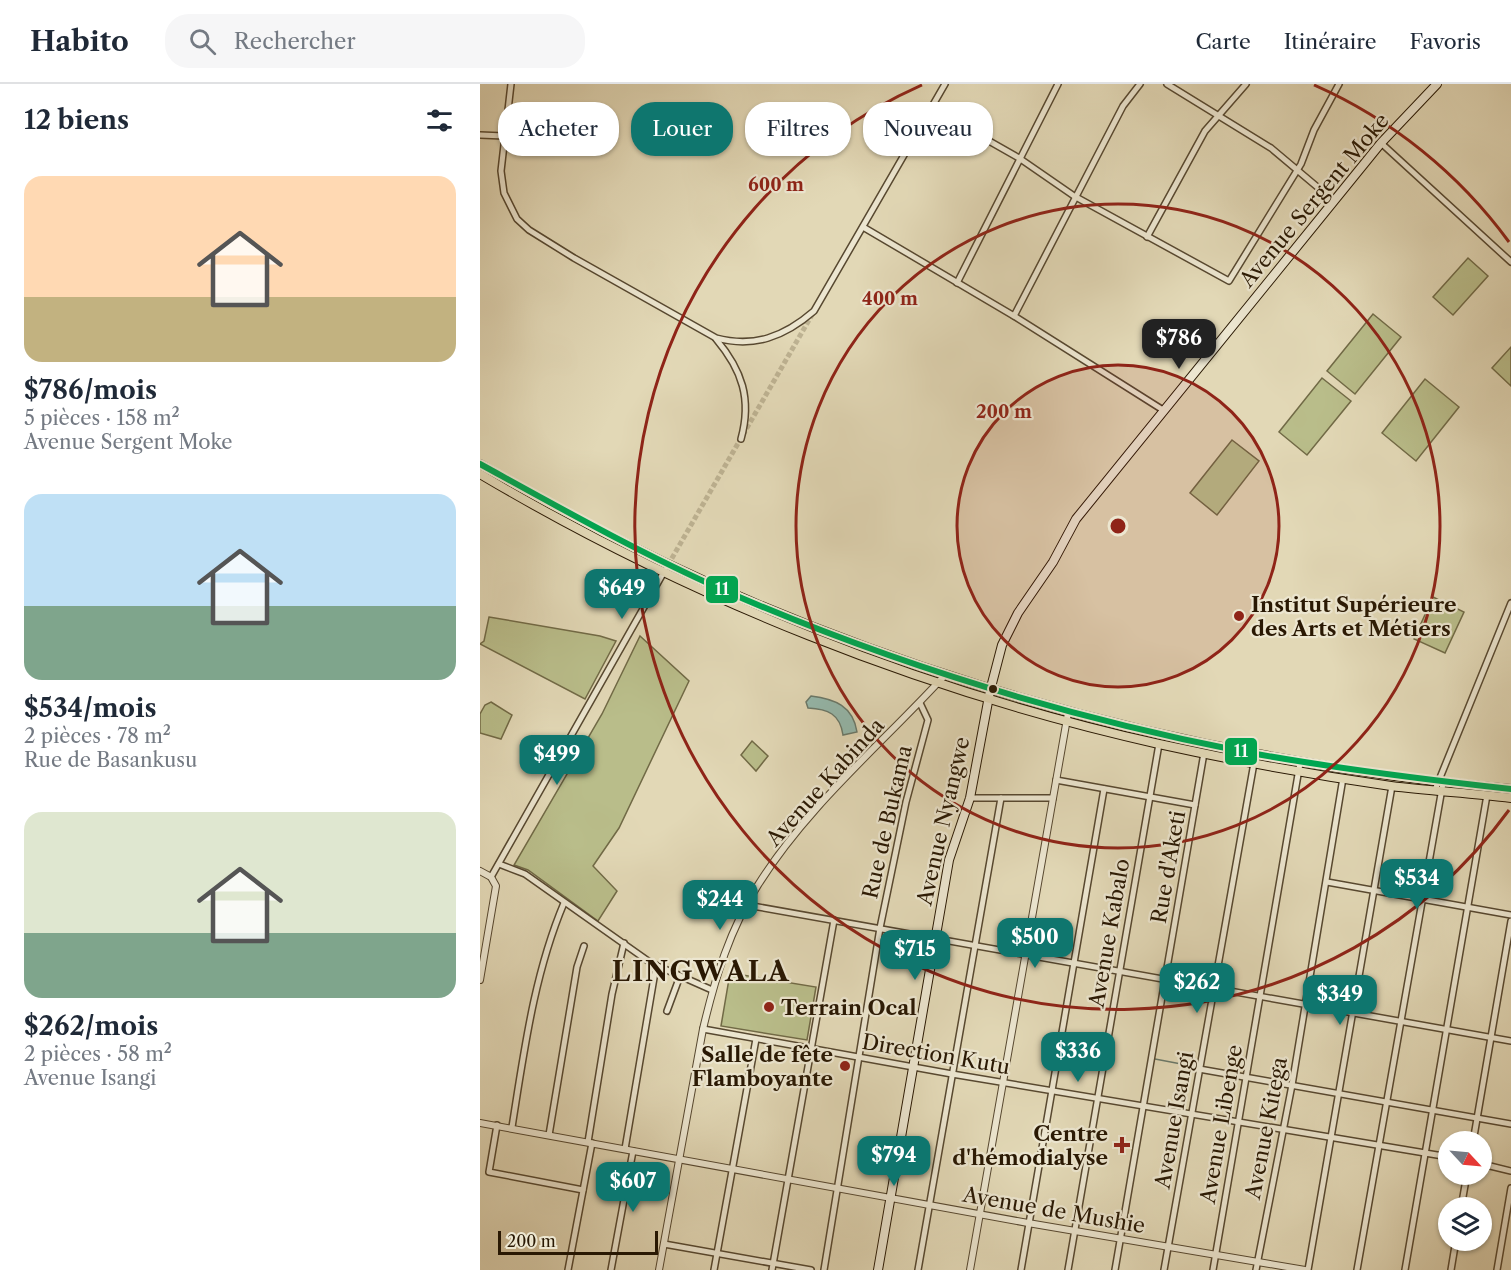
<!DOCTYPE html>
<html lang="fr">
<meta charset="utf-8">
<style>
body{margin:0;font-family:"Libre Caslon Text",serif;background:#f6f6f7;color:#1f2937;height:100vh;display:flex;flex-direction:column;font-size:22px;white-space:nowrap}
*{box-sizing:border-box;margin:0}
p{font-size:20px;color:#747a83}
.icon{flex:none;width:33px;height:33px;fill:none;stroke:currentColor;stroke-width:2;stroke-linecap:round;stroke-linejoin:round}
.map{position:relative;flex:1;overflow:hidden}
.side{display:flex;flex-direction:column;background:#fff;width:480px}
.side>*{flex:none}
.guide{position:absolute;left:18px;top:18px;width:570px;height:54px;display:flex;gap:12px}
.needle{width:39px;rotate:116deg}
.buttons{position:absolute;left:958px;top:1047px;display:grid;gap:12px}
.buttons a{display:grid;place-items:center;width:54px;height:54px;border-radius:50%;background:#fff;box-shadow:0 2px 4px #0004;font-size:30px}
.scale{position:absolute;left:18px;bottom:15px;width:160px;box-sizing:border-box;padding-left:6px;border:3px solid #291803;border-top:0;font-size:16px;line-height:21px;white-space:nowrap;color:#291803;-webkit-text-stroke:4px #ece6d0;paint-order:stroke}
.price{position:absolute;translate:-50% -51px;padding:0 14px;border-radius:12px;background:#0f766e;color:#fff;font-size:20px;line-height:39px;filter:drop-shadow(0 2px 3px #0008)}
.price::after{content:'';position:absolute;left:50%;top:36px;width:18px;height:14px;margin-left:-9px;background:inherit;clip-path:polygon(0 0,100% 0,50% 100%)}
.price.active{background:#222;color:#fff}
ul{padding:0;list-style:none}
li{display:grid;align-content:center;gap:12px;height:318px;padding:0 24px}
li span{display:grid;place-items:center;height:186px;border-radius:18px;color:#555}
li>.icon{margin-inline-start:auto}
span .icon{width:108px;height:108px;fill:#fffc;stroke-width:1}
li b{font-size:26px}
h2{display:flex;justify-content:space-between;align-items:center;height:72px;padding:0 24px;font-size:26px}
.tag{padding:0 21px;border-radius:24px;background:#fff;box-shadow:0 2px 4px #0004;font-size:21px;line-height:54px}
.tag.active{background:#0f766e;color:#fff}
header{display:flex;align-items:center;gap:36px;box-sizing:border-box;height:84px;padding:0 30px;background:#fff;border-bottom:2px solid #e0e1e3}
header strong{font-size:28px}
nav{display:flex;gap:33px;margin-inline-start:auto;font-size:21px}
.search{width:420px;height:54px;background:#f6f6f7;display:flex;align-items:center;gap:15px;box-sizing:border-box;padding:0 21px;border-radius:24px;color:#747a83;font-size:22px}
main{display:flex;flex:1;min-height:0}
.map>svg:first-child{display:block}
</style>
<header>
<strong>Habito</strong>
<div class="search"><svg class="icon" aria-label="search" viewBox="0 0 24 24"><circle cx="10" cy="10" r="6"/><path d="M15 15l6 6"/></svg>Rechercher</div>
<nav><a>Carte</a><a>Itinéraire</a><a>Favoris</a></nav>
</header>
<main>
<section class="side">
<h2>12 biens<svg class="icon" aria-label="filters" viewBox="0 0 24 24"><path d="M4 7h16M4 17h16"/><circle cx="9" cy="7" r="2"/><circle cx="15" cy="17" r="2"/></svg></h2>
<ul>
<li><span style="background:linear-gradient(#ffd9b3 65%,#c2b280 0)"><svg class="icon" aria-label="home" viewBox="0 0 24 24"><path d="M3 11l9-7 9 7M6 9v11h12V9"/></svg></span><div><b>$786/mois</b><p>5 pièces · 158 m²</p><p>Avenue Sergent Moke</p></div></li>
<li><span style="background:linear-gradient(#bfe0f5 60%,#7fa58c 0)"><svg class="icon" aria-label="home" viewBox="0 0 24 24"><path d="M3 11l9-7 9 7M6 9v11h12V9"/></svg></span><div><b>$534/mois</b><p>2 pièces · 78 m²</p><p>Rue de Basankusu</p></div></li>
<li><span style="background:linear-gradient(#dfe7d0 65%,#7fa58c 0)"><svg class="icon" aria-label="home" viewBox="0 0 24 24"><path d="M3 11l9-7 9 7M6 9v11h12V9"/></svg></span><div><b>$262/mois</b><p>2 pièces · 58 m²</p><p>Avenue Isangi</p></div></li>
</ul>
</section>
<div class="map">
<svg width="1031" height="1186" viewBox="0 0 1031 1186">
<rect width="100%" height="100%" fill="#e2d8b6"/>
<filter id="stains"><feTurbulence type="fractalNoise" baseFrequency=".00333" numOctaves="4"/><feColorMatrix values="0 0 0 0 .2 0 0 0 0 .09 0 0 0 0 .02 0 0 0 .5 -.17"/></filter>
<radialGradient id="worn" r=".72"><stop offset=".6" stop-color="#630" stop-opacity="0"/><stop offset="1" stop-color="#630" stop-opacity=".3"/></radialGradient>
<g fill="#b9bd8a" stroke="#716a46" stroke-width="1.5">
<path d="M 988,174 L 1008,192 L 973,231 L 953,213 Z"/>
<path d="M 893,230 L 921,253 L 875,310 L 847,287 Z"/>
<path d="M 1031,263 L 1031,302 L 1012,284 Z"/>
<path d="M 842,294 L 871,317 L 827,371 L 799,348 Z"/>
<path d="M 945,295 L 979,323 L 936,377 L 902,349 Z"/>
<path d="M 752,356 L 779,377 L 737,431 L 710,409 Z"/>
<path d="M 953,513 L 984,528 L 965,569 L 934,555 Z"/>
<path d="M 9,533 L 120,552 L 136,557 L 105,615 L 0,560 L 4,557 Z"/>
<path d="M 160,552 L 209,597 L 139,744 L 113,782 L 137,807 L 118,837 L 48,786 L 34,781 L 122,630 Z"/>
<path d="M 11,618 L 32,631 L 21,655 L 0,649 L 0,630 L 5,621 Z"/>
<path d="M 272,657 L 288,672 L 276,687 L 261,671 Z"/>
<path d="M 250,889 L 336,903 L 327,956 L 241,942 Z"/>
</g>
<path fill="#95baae" stroke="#6a796a" stroke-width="1.5" d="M 331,612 C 355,615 373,622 377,648 L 363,651 C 360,630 348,625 328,624 L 326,618 Z"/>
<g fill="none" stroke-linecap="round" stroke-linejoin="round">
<path stroke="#6a796a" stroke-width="1.5" d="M 675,975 L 717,983"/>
<path stroke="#bdb292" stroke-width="5" stroke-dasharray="5 2.5" stroke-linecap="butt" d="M 188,481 L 333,229"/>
<defs>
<g id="minor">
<path d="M 31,0 L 21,87 L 24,109 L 37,135 L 49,146 L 94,174 L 236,254 C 274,264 304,253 334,227 L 465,0"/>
<path d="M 687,0 L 791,64 L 854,117"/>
<path d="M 451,24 L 539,74 L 594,112 L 749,197 L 821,80 L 834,46 L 859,0"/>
<path d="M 0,51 L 24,52"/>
<path d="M 901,59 L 1031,178"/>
<path d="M 383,143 L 534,232 L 683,326"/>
<path d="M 667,153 L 725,47 L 766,0"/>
<path d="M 477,199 L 578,0"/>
<path d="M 534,232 L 643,22 L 660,0"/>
<path d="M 236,255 C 262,286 272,315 261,355"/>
<path d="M 576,696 L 715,721"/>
<path d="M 955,706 L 1031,519"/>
<path d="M 490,714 L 573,714"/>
<path d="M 19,780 L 45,790 L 171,879 L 232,906"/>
<path d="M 11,793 L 185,486"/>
<path d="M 847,798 L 1031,831"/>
<path d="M 267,821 L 1031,957"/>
<path d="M 187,927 L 200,892"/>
<path d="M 223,945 L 472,990 L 969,1073"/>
<path d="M 719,985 L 1031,1040"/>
<path d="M 17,1041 L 9,1088 L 103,1106"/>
<path d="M 32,1043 C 44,968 54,890 84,819"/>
<path d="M 69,1051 L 97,883 L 104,862"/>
<path d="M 108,1058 L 132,910 L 144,859"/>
<path d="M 993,1058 L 1031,837"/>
<path d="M 145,1065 L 176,882"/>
<path d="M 1002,1080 L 1031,1087"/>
<path d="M 981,1124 L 987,1090"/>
<path d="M 184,1160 L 331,1186"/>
<path d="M 88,1186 L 112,1059"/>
<path d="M 131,1186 L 153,1067"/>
<path d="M 234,1186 L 276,955"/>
<path d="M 292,1186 L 354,836"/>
<path d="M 344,1186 L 400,844 L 426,718 L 448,636 L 440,619"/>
<path d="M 438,1186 L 521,714"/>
<path d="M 541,1186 L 624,705"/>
<path d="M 588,1186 L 679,660"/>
<path d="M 635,1186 L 724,669"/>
<path d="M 684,1186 L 774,679"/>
<path d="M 733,1186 L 820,679"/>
<path d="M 776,1186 L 812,1001 L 863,694"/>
<path d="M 828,1186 L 912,702"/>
<path d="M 877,1186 L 963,699"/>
<path d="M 925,1186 L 1007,711"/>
<path d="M 971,1186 L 976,1156"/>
<path d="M 1017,1186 L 1031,1104"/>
</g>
<g id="tertiary">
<path d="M 0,787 L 11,793 L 16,802 L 0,896"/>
<path d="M 0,1039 L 548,1139 L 825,1186"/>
<path d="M 179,1186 L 223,945 C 235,894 250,845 278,801 C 328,721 403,659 466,590"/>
<path d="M 490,1186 L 588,629"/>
</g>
<path id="secondary" d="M 398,1186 L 469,776 L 490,714 L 510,607 L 522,561 L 538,529 L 573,478 L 596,435 L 901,59 L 957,0"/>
<g id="primary">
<path d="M 0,380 C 316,568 666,672 1031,705"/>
<path d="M 0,390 C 209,514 442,607 679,660 C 756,677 834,691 911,702 C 951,707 991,709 1031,714"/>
</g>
</defs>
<use href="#minor" stroke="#574830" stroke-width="8"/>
<use href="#tertiary" stroke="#574830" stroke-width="8"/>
<use href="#secondary" stroke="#291803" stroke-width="10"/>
<use href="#primary" stroke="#291803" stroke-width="10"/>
<use href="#minor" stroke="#ece6d0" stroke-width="5"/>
<use href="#tertiary" stroke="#ece6d0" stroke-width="6"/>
<use href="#secondary" stroke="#ece6d0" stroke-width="8"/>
<use href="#primary" stroke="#e2d8b6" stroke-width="8"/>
<defs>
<path id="bus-1" d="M 0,380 C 80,424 160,469 243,506 C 408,578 583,632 760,667 C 850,684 940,695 1031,705"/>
</defs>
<use href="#bus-1" stroke="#ece6d0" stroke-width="10"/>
<use href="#bus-1" stroke="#00a651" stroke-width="6"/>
</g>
<circle cx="638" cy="442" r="161" fill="#8f2418" fill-opacity=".12"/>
<g fill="none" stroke="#8f2418" stroke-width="3">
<circle cx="638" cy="442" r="161"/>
<circle cx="638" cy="442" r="322"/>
<path d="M1029 726A483 483 0 1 1 442 1M834 1A483 483 0 0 1 1029 158"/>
</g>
<g fill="#8f2418" stroke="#ece6d0" stroke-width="2">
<circle cx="759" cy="532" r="6"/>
<circle cx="289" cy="923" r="6"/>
<circle cx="365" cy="982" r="6"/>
<path d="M639 1052h6v6h6v6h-6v6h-6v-6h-6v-6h6z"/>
</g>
<circle fill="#291803" stroke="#ece6d0" stroke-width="2" cx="513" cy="605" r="5"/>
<g text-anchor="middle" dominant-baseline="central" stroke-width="4.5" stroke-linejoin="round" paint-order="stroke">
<g font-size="21" fill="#291803" stroke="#ece6d0">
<text transform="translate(834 116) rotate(-50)">Avenue Sergent Moke</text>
<text transform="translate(345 698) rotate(-48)">Avenue Kabinda</text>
<text transform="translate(463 737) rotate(-77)">Avenue Nyangwe</text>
<text transform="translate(407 738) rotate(-77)">Rue de Bukama</text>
<text transform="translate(688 783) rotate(-80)">Rue d'Aketi</text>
<text transform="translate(629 849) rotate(-80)">Avenue Kabalo</text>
<text transform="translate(456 970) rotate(10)">Direction Kutu</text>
<text transform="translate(694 1036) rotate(-80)">Avenue Isangi</text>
<text transform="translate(741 1040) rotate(-80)">Avenue Libenge</text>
<text transform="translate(786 1044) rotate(-79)">Avenue Kitega</text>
<text transform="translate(574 1126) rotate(10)">Avenue de Mushie</text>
</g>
<g font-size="21" font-weight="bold" fill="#291803" stroke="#ece6d0" text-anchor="start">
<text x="771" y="520">Institut Supérieure<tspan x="771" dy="24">des Arts et Métiers</tspan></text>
<text x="301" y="923">Terrain Ocal</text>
<text x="353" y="970" text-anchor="end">Salle de fête<tspan x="353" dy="24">Flamboyante</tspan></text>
<text x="628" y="1049" text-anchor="end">Centre<tspan x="628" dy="24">d'hémodialyse</tspan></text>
</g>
<g font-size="27" font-weight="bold" letter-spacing="1.5" fill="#291803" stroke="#ece6d0">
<text x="221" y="887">LINGWALA</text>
</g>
</g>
<circle cx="638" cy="442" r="9" fill="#8f2418" stroke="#ece6d0" stroke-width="3"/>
<g font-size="18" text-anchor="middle" font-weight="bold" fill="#8f2418" stroke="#ece6d0" stroke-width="4.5" stroke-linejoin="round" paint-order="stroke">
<text x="296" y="107">600 m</text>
<text x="410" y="221">400 m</text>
<text x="524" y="334">200 m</text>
</g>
<g stroke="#ece6d0" stroke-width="2">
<rect x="225" y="491" width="34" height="29" rx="6" fill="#00a651"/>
<rect x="744" y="653" width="34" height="29" rx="6" fill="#00a651"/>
</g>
<g font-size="16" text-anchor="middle" font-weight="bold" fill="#fff">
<text x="242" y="511">11</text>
<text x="761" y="673">11</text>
</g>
<rect width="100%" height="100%" filter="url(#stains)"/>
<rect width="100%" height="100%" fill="url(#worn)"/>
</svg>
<div class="buttons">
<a><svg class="needle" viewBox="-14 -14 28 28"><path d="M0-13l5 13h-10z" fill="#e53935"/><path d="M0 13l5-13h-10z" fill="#747a83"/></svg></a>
<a><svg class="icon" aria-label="layers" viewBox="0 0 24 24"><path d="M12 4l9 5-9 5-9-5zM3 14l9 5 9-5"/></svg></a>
</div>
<div class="scale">200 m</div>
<b class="price active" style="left:699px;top:286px">$786</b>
<b class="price" style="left:142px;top:536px">$649</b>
<b class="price" style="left:77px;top:702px">$499</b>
<b class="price" style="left:937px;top:826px">$534</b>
<b class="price" style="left:240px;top:847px">$244</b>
<b class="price" style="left:555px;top:885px">$500</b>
<b class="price" style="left:435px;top:897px">$715</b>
<b class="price" style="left:717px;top:930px">$262</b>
<b class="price" style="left:860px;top:942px">$349</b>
<b class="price" style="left:598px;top:999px">$336</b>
<b class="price" style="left:414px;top:1103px">$794</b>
<b class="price" style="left:153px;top:1129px">$607</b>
<div class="guide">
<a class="tag">Acheter</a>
<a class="tag active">Louer</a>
<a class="tag">Filtres</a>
<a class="tag">Nouveau</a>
</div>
</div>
</main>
